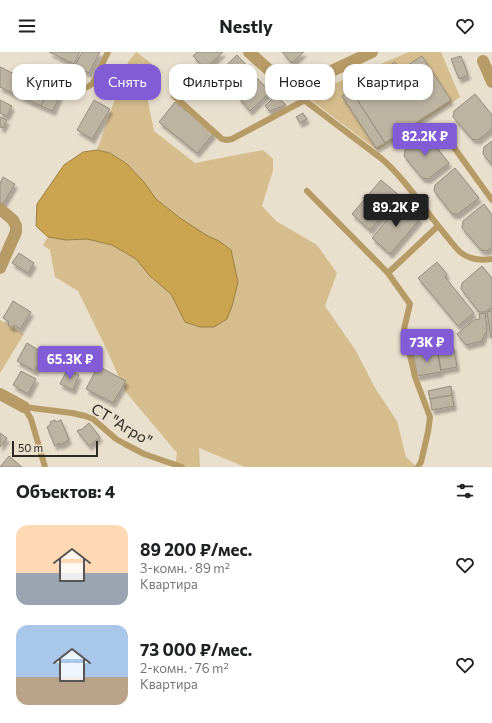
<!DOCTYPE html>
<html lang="ru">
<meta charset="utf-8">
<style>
body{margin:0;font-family:Commissioner,sans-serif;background:#f2f2f2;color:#202124;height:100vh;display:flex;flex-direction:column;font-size:15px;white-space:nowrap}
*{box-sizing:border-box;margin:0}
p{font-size:13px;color:#757577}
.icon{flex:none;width:22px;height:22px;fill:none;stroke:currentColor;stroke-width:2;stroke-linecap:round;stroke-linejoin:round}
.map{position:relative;height:415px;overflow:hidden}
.drawer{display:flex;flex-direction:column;background:#fff;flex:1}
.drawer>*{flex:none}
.top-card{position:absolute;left:12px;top:12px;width:468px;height:36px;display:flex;gap:8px}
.scale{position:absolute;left:12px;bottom:10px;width:86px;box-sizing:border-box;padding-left:4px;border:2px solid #2c2921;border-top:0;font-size:11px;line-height:14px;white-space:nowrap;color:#2c2921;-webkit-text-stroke:3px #e9dfcd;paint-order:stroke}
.price{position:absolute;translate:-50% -34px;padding:0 9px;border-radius:4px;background:#825cd6;color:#fff;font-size:13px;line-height:26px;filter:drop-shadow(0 1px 2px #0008)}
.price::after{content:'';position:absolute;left:50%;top:24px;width:12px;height:9px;margin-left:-6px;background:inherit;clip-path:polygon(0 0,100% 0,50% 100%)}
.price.active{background:#222;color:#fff}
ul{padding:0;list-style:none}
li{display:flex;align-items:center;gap:12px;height:100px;padding:0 16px}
li span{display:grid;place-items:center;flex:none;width:112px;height:80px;border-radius:12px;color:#555}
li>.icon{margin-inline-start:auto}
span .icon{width:48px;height:48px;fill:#fffc;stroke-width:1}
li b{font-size:17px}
h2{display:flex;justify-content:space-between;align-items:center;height:48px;padding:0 16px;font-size:17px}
.chip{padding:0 14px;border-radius:12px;background:#fff;box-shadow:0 2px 6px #0003;font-size:14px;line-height:36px}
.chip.active{background:#825cd6;color:#fff}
header{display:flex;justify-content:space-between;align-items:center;height:52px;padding:0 16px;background:#fff;font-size:18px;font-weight:700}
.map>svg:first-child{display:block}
</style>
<header><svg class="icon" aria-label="menu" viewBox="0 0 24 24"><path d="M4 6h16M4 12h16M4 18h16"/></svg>Nestly<svg class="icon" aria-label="heart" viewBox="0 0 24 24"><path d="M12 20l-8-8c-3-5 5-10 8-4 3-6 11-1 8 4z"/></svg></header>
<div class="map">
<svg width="492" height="415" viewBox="0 0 492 415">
<defs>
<filter id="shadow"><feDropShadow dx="2.5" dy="4.5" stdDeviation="1" flood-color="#0004"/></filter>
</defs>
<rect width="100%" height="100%" fill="#e9dfcd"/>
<g fill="#d5bd8e">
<path d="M 136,0 L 151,11 L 146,40 L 154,79 L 195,111 L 263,98 L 273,107 L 273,118 L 262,154 L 276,169 L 317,193 L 337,221 L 325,254 L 356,299 L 375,336 L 397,369 L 406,405 L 417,415 L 245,415 L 199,396 L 200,415 L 175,415 L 177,401 L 125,339 L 107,298 L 78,239 L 55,225 L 50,198 L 43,193 L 48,185 L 66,188 L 87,187 L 112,193 L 136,207 L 150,224 L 171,242 L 185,270 L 233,211 L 231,198 L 219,189 L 206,183 L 180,166 L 156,147 L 144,130 L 127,112 L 111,101 L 97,98 L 128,10 Z"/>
<path d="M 409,0 L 441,0 L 460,45 L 377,98 L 311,48 L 309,44 L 310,42 Z"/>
<path d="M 0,268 L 24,282 L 0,321 Z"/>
</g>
<path fill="#cba450" stroke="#9b7f42" d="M 97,98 L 110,101 L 127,112 L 144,130 L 156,147 L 180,166 L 206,183 L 219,189 L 231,198 L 238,230 L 232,254 L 227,267 L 214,275 L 200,275 L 185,270 L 171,242 L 150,224 L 136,207 L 112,193 L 87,187 L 66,188 L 48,185 L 36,174 L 37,152 L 64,113 L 83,100 Z"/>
<g fill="#bdb3a1" stroke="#968d7c" filter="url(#shadow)">
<path d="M 49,0 L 80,0 L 74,12 Z"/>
<path d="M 82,0 L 100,0 L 89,21 L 75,14 Z"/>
<path d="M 197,0 L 223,0 L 205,17 L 193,4 Z"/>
<path d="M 282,0 L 304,0 L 292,11 Z"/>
<path d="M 237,3 L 249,16 L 227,36 L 215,24 Z"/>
<path d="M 422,4 L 451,48 L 385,91 L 356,46 Z"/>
<path d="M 461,4 L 468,23 L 459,27 L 451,7 Z"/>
<path d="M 395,10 L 401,18 L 356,46 L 385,91 L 376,96 L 342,44 Z"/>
<path d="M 0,15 L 48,38 L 41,54 L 0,35 Z"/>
<path d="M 258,27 L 270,40 L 250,59 L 238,45 Z"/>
<path d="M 49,38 L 60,43 L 53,59 L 41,54 Z"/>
<path d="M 475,42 L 492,63 L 492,77 L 478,88 L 472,87 L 453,65 L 454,59 Z"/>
<path d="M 276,43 L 286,53 L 270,59 L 265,54 Z"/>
<path d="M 0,48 L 12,54 L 7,64 L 0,61 Z"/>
<path d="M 94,48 L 110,57 L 92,87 L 77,78 Z"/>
<path d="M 175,50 L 214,81 L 197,101 L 159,70 Z"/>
<path d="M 303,61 L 307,67 L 300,71 L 296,65 Z"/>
<path d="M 0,65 L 7,68 L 3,76 L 0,75 Z"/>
<path d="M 425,81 L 449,111 L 428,127 L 422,126 L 404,104 L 405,98 Z"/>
<path d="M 492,89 L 492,113 L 483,102 L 484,95 Z"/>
<path d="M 455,116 L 479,146 L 458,162 L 452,162 L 434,139 L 435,133 Z"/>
<path d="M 3,125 L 15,132 L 3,152 L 0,151 L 0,131 Z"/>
<path d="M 381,128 L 400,144 L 370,178 L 352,162 Z"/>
<path d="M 401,151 L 420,167 L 390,202 L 372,186 Z"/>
<path d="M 484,152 L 492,163 L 492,195 L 487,199 L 481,198 L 462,176 L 463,169 Z"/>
<path d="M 19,201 L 34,211 L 28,221 L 12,211 Z"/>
<path d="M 437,210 L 447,222 L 445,225 L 474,261 L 458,274 L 418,226 Z"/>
<path d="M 482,214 L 492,226 L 492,255 L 485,260 L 479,260 L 461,237 L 462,231 Z"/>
<path d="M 13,249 L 31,260 L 20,277 L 14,273 L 13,276 L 8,273 L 9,270 L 3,266 Z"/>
<path d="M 492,259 L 492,285 L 491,286 L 487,260 Z"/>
<path d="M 485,261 L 487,276 L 486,277 L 487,281 L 485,281 L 482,289 L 466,293 L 457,282 L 474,268 L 480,267 L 479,262 Z"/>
<path d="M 27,291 L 45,302 L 35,319 L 17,309 Z"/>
<path d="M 453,293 L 457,315 L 441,318 L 437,296 Z"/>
<path d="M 437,298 L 441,320 L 417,324 L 413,302 Z"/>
<path d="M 98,314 L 126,329 L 113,351 L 86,337 Z"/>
<path d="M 67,318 L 79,323 L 73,338 L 60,332 Z"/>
<path d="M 21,319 L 36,327 L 28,342 L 13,333 Z"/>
<path d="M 451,334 L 452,343 L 430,347 L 428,339 Z"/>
<path d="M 452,343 L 454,354 L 432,358 L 430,347 Z"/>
<path d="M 55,368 L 56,370 L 61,368 L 69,388 L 60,393 L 59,391 L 55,394 L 47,375 L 51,372 L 50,370 Z"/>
<path d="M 89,371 L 100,385 L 89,394 L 77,379 L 80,377 L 81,378 Z"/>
<path d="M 0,381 L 7,386 L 0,395 Z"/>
<path d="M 9,404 L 22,415 L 0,415 Z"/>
</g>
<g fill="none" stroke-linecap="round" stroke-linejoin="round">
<g stroke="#b69b66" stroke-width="6">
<path d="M 75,33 C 83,36 86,38 93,31 L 108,0"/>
<path d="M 291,38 L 382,107 C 406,128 423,156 444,181 C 449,187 454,194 460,200 C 469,207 481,209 492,207"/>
<path d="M 174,44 L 222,87 L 227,88 L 232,87 L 305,48"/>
<path d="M 453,94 L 492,148"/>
<path d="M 307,139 L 388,221 L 410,252 L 404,277 L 415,325 L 430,365 L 428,380 L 421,410 L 418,415"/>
<path d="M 388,221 L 438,174"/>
<path d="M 24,355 L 72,361 L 85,364 L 93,367 L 116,387 L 125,392 L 144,402 L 182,415"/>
<path d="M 24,355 L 31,367 L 45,415"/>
</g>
<g stroke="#b69b66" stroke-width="12">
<path d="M 249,0 L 291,38 L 372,0"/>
<path d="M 483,9 L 492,30"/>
<path d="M 0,157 L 13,168 L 16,174 L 16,180 L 0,216"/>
<path d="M 0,342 L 24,355"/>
</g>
</g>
<g text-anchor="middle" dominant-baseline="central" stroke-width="3" stroke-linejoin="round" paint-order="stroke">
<g font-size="15" fill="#2c2921" stroke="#e9dfcd">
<text transform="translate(122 372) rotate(31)">СТ "Агро"</text>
</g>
</g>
</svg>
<div class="scale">50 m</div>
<b class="price" style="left:425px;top:105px">82.2K ₽</b>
<b class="price active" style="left:396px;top:176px">89.2K ₽</b>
<b class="price" style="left:427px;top:311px">73K ₽</b>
<b class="price" style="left:70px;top:328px">65.3K ₽</b>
<div class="top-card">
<a class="chip">Купить</a>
<a class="chip active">Снять</a>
<a class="chip">Фильтры</a>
<a class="chip">Новое</a>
<a class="chip">Квартира</a>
</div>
</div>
<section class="drawer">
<h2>Объектов: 4<svg class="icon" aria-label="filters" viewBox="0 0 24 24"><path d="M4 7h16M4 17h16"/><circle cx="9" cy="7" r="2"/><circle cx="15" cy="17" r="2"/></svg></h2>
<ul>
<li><span style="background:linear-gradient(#ffd9b3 60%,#9aa5b1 0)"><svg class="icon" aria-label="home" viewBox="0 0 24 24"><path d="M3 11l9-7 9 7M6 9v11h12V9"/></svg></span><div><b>89 200 ₽/мес.</b><p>3-комн. · 89 m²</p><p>Квартира</p></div><svg class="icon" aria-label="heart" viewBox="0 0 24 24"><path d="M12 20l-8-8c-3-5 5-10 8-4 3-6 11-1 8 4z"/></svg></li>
<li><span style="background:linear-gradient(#a9c7e8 65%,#b9a48a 0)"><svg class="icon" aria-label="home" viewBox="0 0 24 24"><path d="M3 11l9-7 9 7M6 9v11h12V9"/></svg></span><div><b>73 000 ₽/мес.</b><p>2-комн. · 76 m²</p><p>Квартира</p></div><svg class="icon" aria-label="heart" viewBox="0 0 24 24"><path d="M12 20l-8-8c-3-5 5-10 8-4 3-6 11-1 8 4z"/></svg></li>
</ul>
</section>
